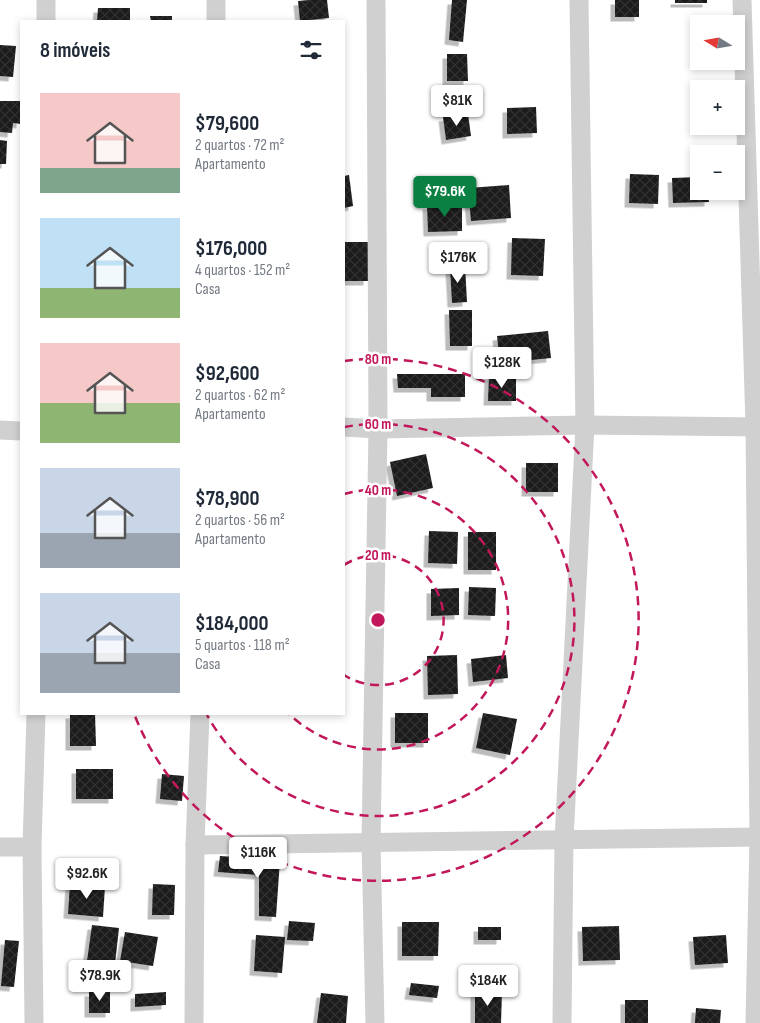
<!DOCTYPE html>
<html lang="pt">
<meta charset="utf-8">
<style>
body{margin:0;font-family:"Sofia Sans Condensed",sans-serif;background:#f6f6f7;color:#1f2937;height:100vh;display:flex;flex-direction:column;font-size:19px;white-space:nowrap}
*{box-sizing:border-box;margin:0}
p{font-size:16px;color:#747a83}
.icon{flex:none;width:28px;height:28px;fill:none;stroke:currentColor;stroke-width:2;stroke-linecap:round;stroke-linejoin:round}
.map{position:relative;flex:1;overflow:hidden}
.sheet{position:absolute;left:20px;top:20px;width:325px;height:695px;display:flex;flex-direction:column;background:#fff;border-radius:0px;box-shadow:0 2px 8px #0003}
.sheet>*{flex:none}
.needle{width:32px;rotate:281deg}
.fabs{position:absolute;left:690px;top:15px;display:grid;gap:10px}
.fabs a{display:grid;place-items:center;width:55px;height:55px;border-radius:0px;background:#fff;box-shadow:0 2px 8px #0003;font-size:25px}
.price{position:absolute;translate:-50% -42px;padding:0 11px;border-radius:5px;background:#fff;color:#222;font-size:16px;line-height:32px;filter:drop-shadow(0 1px 2px #0008)}
.price::after{content:'';position:absolute;left:50%;top:30px;width:15px;height:11px;margin-left:-8px;background:inherit;clip-path:polygon(0 0,100% 0,50% 100%)}
.price.current{background:#0b8043;color:#fff}
ul{padding:0;list-style:none}
li{display:flex;align-items:center;gap:15px;height:125px;padding:0 20px}
li span{display:grid;place-items:center;flex:none;width:140px;height:100px;border-radius:0px;color:#555}
li>.icon{margin-inline-start:auto}
span .icon{width:60px;height:60px;fill:#fffc;stroke-width:1}
li b{font-size:21px}
h2{display:flex;justify-content:space-between;align-items:center;height:60px;padding:0 20px;font-size:21px}
.map>svg:first-child{display:block}
</style>
<div class="map">
<svg width="760" height="1023" viewBox="0 0 760 1023">
<defs>
<pattern id="building-cross-hatch" width="8" height="8" patternUnits="userSpaceOnUse" patternTransform="scale(1.25)"><rect width="8" height="8" fill="#1a1a1a"/><path d="M0 0l8 8M0 8l8-8" fill="none" stroke="#333"/></pattern>
<filter id="shadow"><feDropShadow dx="-4.5" dy="4.5" stdDeviation="0" flood-color="#0004"/></filter>
</defs>
<rect width="100%" height="100%" fill="#fff"/>
<g fill="url(#building-cross-hatch)" filter="url(#shadow)">
<path d="M 309,0 L 327,0 L 329,18 L 300,21 L 298,1 Z"/>
<path d="M 452,0 L 467,0 L 463,42 L 449,40 Z"/>
<rect x="615" y="0" width="24" height="17"/>
<rect x="675" y="0" width="32" height="3"/>
<path d="M 98,8 L 130,8 L 130,21 L 97,21 Z"/>
<path d="M 150,16 L 172,16 L 172,21 L 151,21 Z"/>
<path d="M 0,45 L 16,46 L 13,77 L 0,76 Z"/>
<path d="M 447,54 L 467,54 L 468,81 L 447,81 Z"/>
<path d="M 0,101 L 21,101 L 21,124 L 13,123 L 12,133 L 0,132 Z"/>
<path d="M 536,107 L 537,133 L 507,134 L 507,108 Z"/>
<path d="M 468,114 L 471,136 L 446,140 L 443,117 Z"/>
<path d="M 0,140 L 7,141 L 6,164 L 0,164 Z"/>
<path d="M 630,174 L 659,175 L 658,204 L 629,203 Z"/>
<path d="M 349,175 L 353,206 L 344,208 L 344,176 Z"/>
<path d="M 699,177 L 699,191 L 708,191 L 709,202 L 673,203 L 672,178 Z"/>
<path d="M 509,185 L 511,218 L 471,221 L 468,188 Z"/>
<path d="M 462,204 L 462,231 L 428,232 L 427,205 Z"/>
<path d="M 512,238 L 545,239 L 543,276 L 511,275 Z"/>
<rect x="344" y="242" width="24" height="39"/>
<path d="M 465,266 L 467,302 L 452,303 L 450,267 Z"/>
<path d="M 449,310 L 472,310 L 472,346 L 450,346 Z"/>
<path d="M 548,331 L 551,358 L 500,363 L 497,336 Z"/>
<path d="M 397,374 L 465,374 L 465,397 L 431,397 L 431,388 L 398,388 Z"/>
<path d="M 489,376 L 516,376 L 516,401 L 488,401 Z"/>
<path d="M 426,454 L 433,488 L 397,496 L 390,462 Z"/>
<rect x="526" y="463" width="32" height="29"/>
<path d="M 429,531 L 458,532 L 457,564 L 428,563 Z"/>
<rect x="468" y="532" width="28" height="38"/>
<path d="M 469,587 L 496,588 L 495,616 L 468,615 Z"/>
<path d="M 459,588 L 459,615 L 431,616 L 431,589 Z"/>
<path d="M 457,655 L 458,694 L 428,695 L 427,656 Z"/>
<path d="M 506,655 L 508,678 L 473,682 L 471,659 Z"/>
<rect x="395" y="713" width="33" height="30"/>
<path d="M 483,713 L 517,719 L 510,755 L 476,748 Z"/>
<path d="M 70,714 L 95,714 L 96,746 L 70,746 Z"/>
<rect x="76" y="769" width="37" height="30"/>
<path d="M 162,774 L 184,776 L 182,801 L 160,799 Z"/>
<path d="M 220,856 L 280,860 L 276,917 L 259,916 L 259,875 L 218,872 Z"/>
<path d="M 70,884 L 105,886 L 103,917 L 68,914 Z"/>
<path d="M 153,884 L 175,885 L 174,915 L 152,915 Z"/>
<path d="M 289,921 L 315,923 L 313,941 L 287,940 Z"/>
<path d="M 402,922 L 439,922 L 438,956 L 402,956 Z"/>
<path d="M 92,925 L 119,928 L 115,964 L 87,961 Z"/>
<path d="M 619,926 L 620,960 L 583,961 L 582,927 Z"/>
<rect x="478" y="927" width="23" height="13"/>
<path d="M 125,932 L 158,937 L 153,966 L 120,961 Z"/>
<path d="M 256,935 L 285,937 L 282,973 L 254,971 Z"/>
<path d="M 726,935 L 728,963 L 695,965 L 693,937 Z"/>
<path d="M 5,940 L 19,941 L 14,987 L 1,986 Z"/>
<path d="M 411,983 L 439,986 L 437,998 L 409,995 Z"/>
<path d="M 475,991 L 502,991 L 501,1023 L 475,1023 Z"/>
<rect x="89" y="992" width="21" height="21"/>
<path d="M 166,992 L 166,1005 L 135,1007 L 135,994 Z"/>
<path d="M 321,993 L 348,996 L 346,1023 L 317,1023 Z"/>
<rect x="625" y="1000" width="23" height="23"/>
<path d="M 696,1008 L 721,1010 L 720,1023 L 695,1023 Z"/>
</g>
<g fill="none" stroke-linecap="round" stroke-linejoin="round">
<g stroke="#d0d0d0" stroke-width="19">
<path d="M 742,0 L 755,426 L 759,837 L 755,1023"/>
<path d="M 46,21 L 46,0"/>
<path d="M 216,21 L 216,0"/>
<path d="M 344,427 L 378,429 L 585,425 L 760,427"/>
<path d="M 0,430 L 21,431"/>
<path d="M 195,845 L 760,837"/>
<path d="M 0,847 L 32,847"/>
<path d="M 34,1023 L 32,847 L 36,714"/>
<path d="M 194,1023 L 195,845 L 200,714"/>
<path d="M 375,1023 L 371,842 L 378,429 L 376,0"/>
<path d="M 562,1023 L 564,840 L 585,425 L 579,0"/>
</g>
</g>
<g fill="none" stroke="#c2185b" stroke-width="2.5" stroke-dasharray="9 6">
<path d="M344 565A65 65 0 1 1 344 675"/>
<path d="M344 494A130 130 0 1 1 289 714"/>
<path d="M344 427A196 196 0 1 1 207 715"/>
<path d="M344 361A261 261 0 1 1 135 716"/>
</g>
<circle cx="378" cy="620" r="8" fill="#c2185b" stroke="#fff" stroke-width="2.5"/>
<g font-size="15" text-anchor="middle" font-weight="bold" fill="#c2185b" stroke="#fff" stroke-width="5" stroke-linejoin="round" paint-order="stroke">
<text x="378" y="364">80 m</text>
<text x="378" y="429">60 m</text>
<text x="378" y="495">40 m</text>
<text x="378" y="560">20 m</text>
</g>
</svg>
<div class="fabs">
<a><svg class="needle" viewBox="-14 -14 28 28"><path d="M0-13l5 13h-10z" fill="#e53935"/><path d="M0 13l5-13h-10z" fill="#747a83"/></svg></a>
<a>+</a>
<a>−</a>
</div>
<b class="price" style="left:457px;top:127px">$81K</b>
<b class="price current" style="left:445px;top:218px">$79.6K</b>
<b class="price" style="left:458px;top:284px">$176K</b>
<b class="price" style="left:502px;top:389px">$128K</b>
<b class="price" style="left:258px;top:879px">$116K</b>
<b class="price" style="left:87px;top:900px">$92.6K</b>
<b class="price" style="left:100px;top:1002px">$78.9K</b>
<b class="price" style="left:488px;top:1007px">$184K</b>
<section class="sheet">
<h2>8 imóveis<svg class="icon" aria-label="filters" viewBox="0 0 24 24"><path d="M4 7h16M4 17h16"/><circle cx="9" cy="7" r="2"/><circle cx="15" cy="17" r="2"/></svg></h2>
<ul>
<li><span style="background:linear-gradient(#f6c9c9 75%,#7fa58c 0)"><svg class="icon" aria-label="home" viewBox="0 0 24 24"><path d="M3 11l9-7 9 7M6 9v11h12V9"/></svg></span><div><b>$79,600</b><p>2 quartos · 72 m²</p><p>Apartamento</p></div></li>
<li><span style="background:linear-gradient(#bfe0f5 70%,#8fb573 0)"><svg class="icon" aria-label="home" viewBox="0 0 24 24"><path d="M3 11l9-7 9 7M6 9v11h12V9"/></svg></span><div><b>$176,000</b><p>4 quartos · 152 m²</p><p>Casa</p></div></li>
<li><span style="background:linear-gradient(#f6c9c9 60%,#8fb573 0)"><svg class="icon" aria-label="home" viewBox="0 0 24 24"><path d="M3 11l9-7 9 7M6 9v11h12V9"/></svg></span><div><b>$92,600</b><p>2 quartos · 62 m²</p><p>Apartamento</p></div></li>
<li><span style="background:linear-gradient(#c9d6e8 65%,#9aa5b1 0)"><svg class="icon" aria-label="home" viewBox="0 0 24 24"><path d="M3 11l9-7 9 7M6 9v11h12V9"/></svg></span><div><b>$78,900</b><p>2 quartos · 56 m²</p><p>Apartamento</p></div></li>
<li><span style="background:linear-gradient(#c9d6e8 60%,#9aa5b1 0)"><svg class="icon" aria-label="home" viewBox="0 0 24 24"><path d="M3 11l9-7 9 7M6 9v11h12V9"/></svg></span><div><b>$184,000</b><p>5 quartos · 118 m²</p><p>Casa</p></div></li>
</ul>
</section>
</div>
